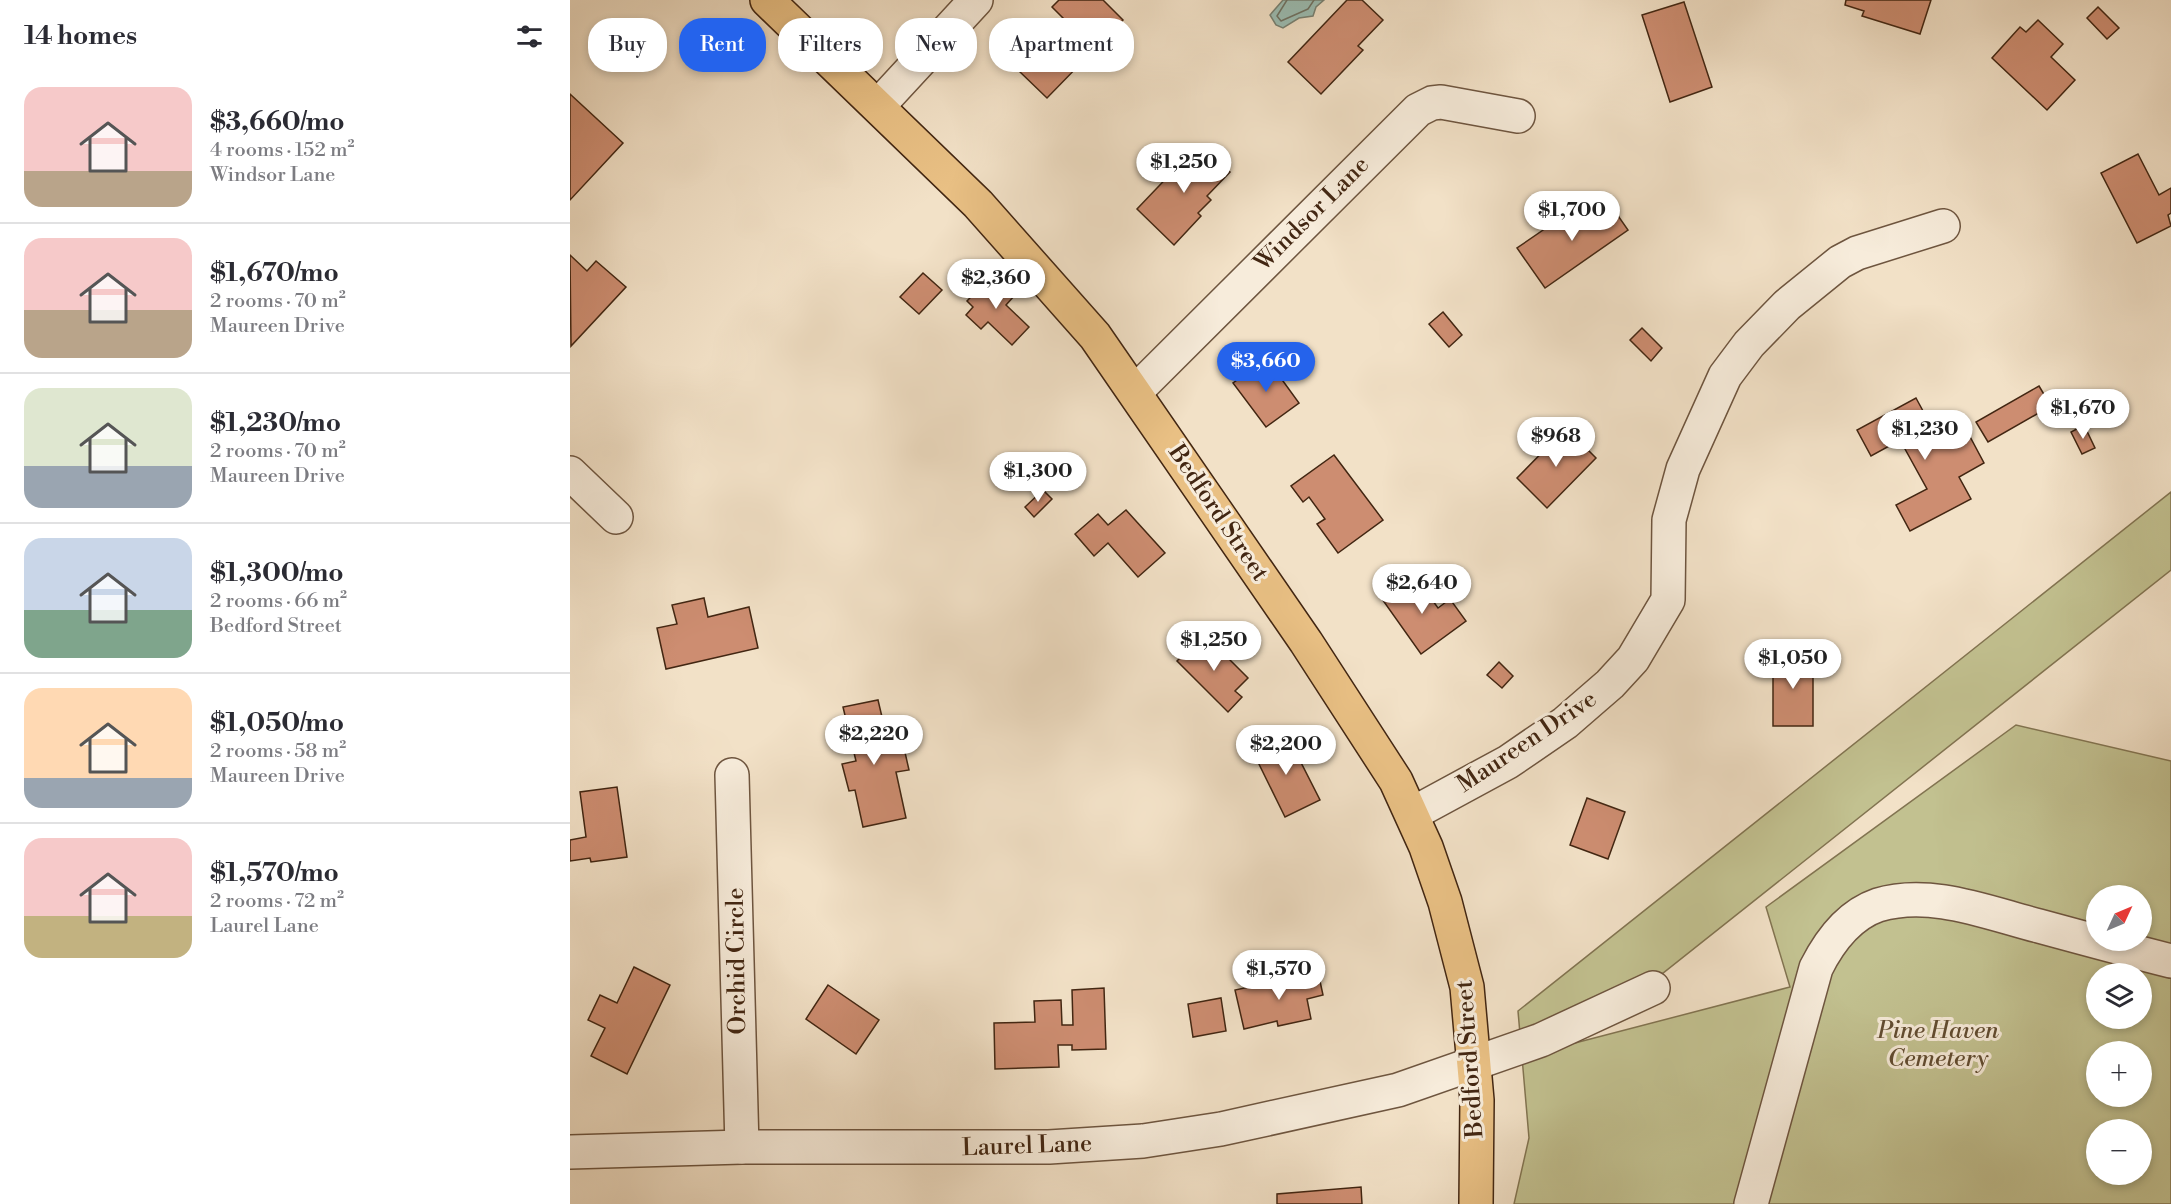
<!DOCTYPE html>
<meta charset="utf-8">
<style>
body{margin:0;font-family:"Libre Bodoni",serif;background:#f7f7f7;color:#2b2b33;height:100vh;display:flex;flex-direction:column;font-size:22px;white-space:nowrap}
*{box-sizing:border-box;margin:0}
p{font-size:20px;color:#7c7c81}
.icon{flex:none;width:33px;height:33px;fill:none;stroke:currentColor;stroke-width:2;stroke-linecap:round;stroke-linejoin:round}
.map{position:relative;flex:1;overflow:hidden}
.drawer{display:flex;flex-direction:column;background:#fff;width:570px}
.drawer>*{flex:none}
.guide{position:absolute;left:18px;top:18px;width:570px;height:54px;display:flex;gap:12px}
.needle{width:39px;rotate:46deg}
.fabs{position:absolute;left:1516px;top:885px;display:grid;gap:12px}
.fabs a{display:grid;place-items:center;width:66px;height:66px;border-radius:50%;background:#fff;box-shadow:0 3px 9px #0003;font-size:30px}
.price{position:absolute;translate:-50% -51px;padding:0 14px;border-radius:21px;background:#fff;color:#222;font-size:20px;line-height:39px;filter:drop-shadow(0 2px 3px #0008)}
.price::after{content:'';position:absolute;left:50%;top:36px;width:18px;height:14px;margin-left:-9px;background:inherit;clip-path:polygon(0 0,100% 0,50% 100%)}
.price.selected{background:#2563eb;color:#fff}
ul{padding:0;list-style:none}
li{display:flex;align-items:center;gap:18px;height:150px;padding:0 24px}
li+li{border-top:2px solid #e1e1e2}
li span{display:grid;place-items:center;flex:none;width:168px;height:120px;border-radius:18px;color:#555}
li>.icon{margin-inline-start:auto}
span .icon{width:72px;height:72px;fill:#fffc;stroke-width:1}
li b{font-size:26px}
h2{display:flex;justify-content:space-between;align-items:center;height:72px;padding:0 24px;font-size:26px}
.chip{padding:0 21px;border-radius:24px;background:#fff;box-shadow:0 3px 9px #0003;font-size:21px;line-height:54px}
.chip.selected{background:#2563eb;color:#fff}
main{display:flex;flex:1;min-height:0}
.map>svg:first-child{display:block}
</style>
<main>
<section class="drawer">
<h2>14 homes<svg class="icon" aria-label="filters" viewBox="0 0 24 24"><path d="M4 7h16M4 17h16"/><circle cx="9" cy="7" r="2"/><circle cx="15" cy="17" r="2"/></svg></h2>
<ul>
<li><span style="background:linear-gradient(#f6c9c9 70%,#b9a48a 0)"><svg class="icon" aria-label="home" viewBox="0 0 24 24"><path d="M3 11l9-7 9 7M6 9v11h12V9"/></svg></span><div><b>$3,660/mo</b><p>4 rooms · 152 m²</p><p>Windsor Lane</p></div></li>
<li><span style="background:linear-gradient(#f6c9c9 60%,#b9a48a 0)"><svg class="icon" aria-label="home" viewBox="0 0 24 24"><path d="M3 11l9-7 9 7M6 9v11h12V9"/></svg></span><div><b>$1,670/mo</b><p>2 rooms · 70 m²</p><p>Maureen Drive</p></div></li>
<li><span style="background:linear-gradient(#dfe7d0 65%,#9aa5b1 0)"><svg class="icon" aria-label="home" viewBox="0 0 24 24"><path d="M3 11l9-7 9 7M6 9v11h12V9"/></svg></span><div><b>$1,230/mo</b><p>2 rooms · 70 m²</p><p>Maureen Drive</p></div></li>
<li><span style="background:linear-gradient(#c9d6e8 60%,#7fa58c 0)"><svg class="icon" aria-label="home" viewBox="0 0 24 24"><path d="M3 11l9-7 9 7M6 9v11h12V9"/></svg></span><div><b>$1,300/mo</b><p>2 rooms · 66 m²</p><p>Bedford Street</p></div></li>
<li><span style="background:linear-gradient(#ffd9b3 75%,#9aa5b1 0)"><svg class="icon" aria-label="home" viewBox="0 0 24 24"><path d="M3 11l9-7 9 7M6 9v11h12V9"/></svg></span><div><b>$1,050/mo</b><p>2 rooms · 58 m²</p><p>Maureen Drive</p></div></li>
<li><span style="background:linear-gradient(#f6c9c9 65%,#c2b280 0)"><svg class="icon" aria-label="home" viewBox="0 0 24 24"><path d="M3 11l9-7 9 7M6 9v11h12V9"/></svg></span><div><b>$1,570/mo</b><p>2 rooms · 72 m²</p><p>Laurel Lane</p></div></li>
</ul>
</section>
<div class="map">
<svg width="1601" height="1204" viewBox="0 0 1601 1204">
<rect width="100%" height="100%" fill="#f2e1c7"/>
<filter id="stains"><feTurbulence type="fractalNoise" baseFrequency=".00333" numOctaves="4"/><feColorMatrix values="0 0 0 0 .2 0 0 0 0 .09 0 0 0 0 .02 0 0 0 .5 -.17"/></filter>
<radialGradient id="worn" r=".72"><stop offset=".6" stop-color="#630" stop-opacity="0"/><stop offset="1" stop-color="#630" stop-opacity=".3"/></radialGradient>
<path fill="#c2c190" stroke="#827451" stroke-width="1.5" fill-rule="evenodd" d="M 1601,492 L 1601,570 L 1005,1043 L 1220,987 L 1196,907 L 1446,725 L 1601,761 L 1601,1204 L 944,1204 L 959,1138 L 948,1011 ZM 1527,896 L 1572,896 L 1572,940 L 1527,940 ZM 1527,974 L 1572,974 L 1572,1018 L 1527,1018 ZM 1527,1052 L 1572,1052 L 1572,1096 L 1527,1096 ZM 1527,1130 L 1572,1130 L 1572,1174 L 1527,1174 Z"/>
<path fill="#9bbeb4" stroke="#778173" stroke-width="1.5" d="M 713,0 L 754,0 L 746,7 L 743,16 L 729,18 L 713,28 L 706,25 L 700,15 Z"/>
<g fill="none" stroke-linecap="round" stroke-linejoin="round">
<path stroke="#6e7263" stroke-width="1.5" d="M 717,0 L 707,16 L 711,21 L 738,9 L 744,0"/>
</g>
<g fill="#cd8d71" stroke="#422612" stroke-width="1.5">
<path d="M 489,0 L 533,0 L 553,20 L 477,98 L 449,71 L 497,22 L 482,7 Z"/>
<path d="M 777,0 L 792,0 L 813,20 L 788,46 L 793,50 L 751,94 L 718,62 Z"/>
<path d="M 1276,0 L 1361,0 L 1350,34 L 1292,16 L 1294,11 L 1275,5 Z"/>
<path d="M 1114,2 L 1142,87 L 1100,102 L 1072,15 Z"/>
<path d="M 1528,7 L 1549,28 L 1537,39 L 1517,18 Z"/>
<path d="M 1468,20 L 1493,44 L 1481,57 L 1505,80 L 1477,110 L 1422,58 L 1450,27 L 1456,32 Z"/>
<path d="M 0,94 L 53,143 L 0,200 Z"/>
<path d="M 629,144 L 660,172 L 637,196 L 641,200 L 628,213 L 631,216 L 604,245 L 567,209 Z"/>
<path d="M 1568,154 L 1589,195 L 1601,188 L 1601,213 L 1598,215 L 1601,226 L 1567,243 L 1531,173 Z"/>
<path d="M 1035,197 L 1058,230 L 975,288 L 947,248 L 995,215 L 999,222 Z"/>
<path d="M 0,255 L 17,271 L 26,261 L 56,287 L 1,346 Z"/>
<path d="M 353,273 L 372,290 L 349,314 L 330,297 Z"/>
<path d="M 423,274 L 445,295 L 436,305 L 459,327 L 442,345 L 418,322 L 411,329 L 396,315 L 403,307 L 397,301 Z"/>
<path d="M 873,312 L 892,335 L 879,347 L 859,324 Z"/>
<path d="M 1072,328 L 1092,348 L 1081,361 L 1060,340 Z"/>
<path d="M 697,359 L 729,403 L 696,427 L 663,383 Z"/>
<path d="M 1469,386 L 1481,406 L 1418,442 L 1406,422 Z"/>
<path d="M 1346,398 L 1372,446 L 1398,433 L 1414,463 L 1389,477 L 1401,499 L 1340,531 L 1326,505 L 1357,489 L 1330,440 L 1301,456 L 1287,430 Z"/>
<path d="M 1514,425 L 1525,448 L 1512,454 L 1501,432 Z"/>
<path d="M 996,428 L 1026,458 L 977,508 L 947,478 Z"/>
<path d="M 764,455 L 813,520 L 768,553 L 747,524 L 755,519 L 739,497 L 733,502 L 721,486 Z"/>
<path d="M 473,490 L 482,499 L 464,517 L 455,507 Z"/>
<path d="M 556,510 L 595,553 L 568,577 L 538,543 L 524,556 L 505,534 L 528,514 L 538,525 Z"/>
<path d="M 845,576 L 868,608 L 880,599 L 896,621 L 851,654 L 812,599 Z"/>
<path d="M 134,598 L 138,617 L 179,607 L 188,648 L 96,669 L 87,628 L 107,624 L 102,605 Z"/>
<path d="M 634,634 L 678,678 L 665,691 L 672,697 L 658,712 L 607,661 Z"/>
<rect x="1203" y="653" width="40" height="73"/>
<path d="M 929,662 L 943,676 L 932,688 L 917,675 Z"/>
<path d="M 308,700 L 320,751 L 334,748 L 339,770 L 326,772 L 336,818 L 293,827 L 285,790 L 279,791 L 272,764 L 286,761 L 273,707 Z"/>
<path d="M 717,735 L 750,800 L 715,817 L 683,752 Z"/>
<path d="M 47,787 L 57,857 L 21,862 L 20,858 L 0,861 L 0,840 L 16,837 L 10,792 Z"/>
<path d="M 1017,798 L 1055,812 L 1038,859 L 1000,845 Z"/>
<path d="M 64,967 L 100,985 L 57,1074 L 21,1056 L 35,1028 L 18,1020 L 30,995 L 47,1003 Z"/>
<path d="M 748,972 L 753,995 L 737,999 L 741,1019 L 708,1026 L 707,1021 L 674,1029 L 665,990 Z"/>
<path d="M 258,985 L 309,1020 L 286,1054 L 236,1019 Z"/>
<path d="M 534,988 L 536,1049 L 502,1050 L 502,1045 L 488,1045 L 489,1067 L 425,1069 L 424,1023 L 465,1022 L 464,1001 L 491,1000 L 492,1025 L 503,1025 L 502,990 Z"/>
<path d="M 651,998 L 656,1031 L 623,1037 L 618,1004 Z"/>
<path d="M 791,1187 L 792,1204 L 707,1204 L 707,1194 Z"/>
</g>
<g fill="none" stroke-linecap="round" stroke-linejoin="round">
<defs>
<g id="minor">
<path d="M 309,105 L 406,0"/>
<path d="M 565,392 L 848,110 L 862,103 L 871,102 L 948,116"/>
<path d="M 0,473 L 46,517"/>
<path d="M 162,775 L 172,1147"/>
<path d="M 842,814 L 938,762 L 995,723 L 1040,684 L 1063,659 L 1098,600 L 1099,520 L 1113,469 L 1155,376 L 1179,344 L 1217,305 L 1270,262 L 1287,253 L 1373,226"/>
<path d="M 0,1152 L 172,1147 L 479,1147 L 573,1141 L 651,1129 L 828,1090 L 971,1040 L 1083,988"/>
<path d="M 1181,1204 L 1246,968 C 1259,942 1279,915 1308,905 C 1361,889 1418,913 1469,926 C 1513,938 1557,950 1601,961"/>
</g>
<path id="major" d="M 197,0 L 408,204 L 525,336 L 736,642 L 826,781 L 856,847 L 875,902 L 897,987 L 907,1100 L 906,1204"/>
</defs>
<use href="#minor" stroke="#6e553f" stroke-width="36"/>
<use href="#major" stroke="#422612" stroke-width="36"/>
<use href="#minor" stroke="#f7ecdb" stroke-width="33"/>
<use href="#major" stroke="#e9c084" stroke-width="33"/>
</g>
<g text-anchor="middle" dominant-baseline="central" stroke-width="6" stroke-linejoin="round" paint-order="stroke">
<g font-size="24" fill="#422612" stroke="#f7ecdb">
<text transform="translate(742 214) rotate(-45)">Windsor Lane</text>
<text transform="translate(648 513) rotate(56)">Bedford Street</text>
<text transform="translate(957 742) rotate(-34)">Maureen Drive</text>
<text transform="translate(167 961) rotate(-91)">Orchid Circle</text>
<text transform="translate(900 1059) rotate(-94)">Bedford Street</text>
<text transform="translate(457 1146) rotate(-2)">Laurel Lane</text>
</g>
<g font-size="24" font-style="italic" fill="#624d32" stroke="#f7ecdb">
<text x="1368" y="1031">Pine Haven<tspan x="1368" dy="28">Cemetery</tspan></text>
</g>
</g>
<rect width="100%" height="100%" filter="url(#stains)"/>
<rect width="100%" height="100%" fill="url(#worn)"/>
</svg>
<div class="fabs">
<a><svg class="needle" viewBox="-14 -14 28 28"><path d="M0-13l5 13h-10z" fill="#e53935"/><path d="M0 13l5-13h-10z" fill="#7c7c81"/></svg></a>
<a><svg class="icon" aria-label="layers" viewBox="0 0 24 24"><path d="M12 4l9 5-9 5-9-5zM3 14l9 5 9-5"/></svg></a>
<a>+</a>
<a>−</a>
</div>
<b class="price" style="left:614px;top:194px">$1,250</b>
<b class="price" style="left:1002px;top:242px">$1,700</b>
<b class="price" style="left:426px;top:310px">$2,360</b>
<b class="price selected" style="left:696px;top:393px">$3,660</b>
<b class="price" style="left:1513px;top:440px">$1,670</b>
<b class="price" style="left:1355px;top:461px">$1,230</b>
<b class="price" style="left:986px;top:468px">$968</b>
<b class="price" style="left:468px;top:503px">$1,300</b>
<b class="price" style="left:852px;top:615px">$2,640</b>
<b class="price" style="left:644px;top:672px">$1,250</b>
<b class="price" style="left:1223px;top:690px">$1,050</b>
<b class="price" style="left:304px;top:766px">$2,220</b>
<b class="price" style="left:716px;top:776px">$2,200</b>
<b class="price" style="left:709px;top:1001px">$1,570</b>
<div class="guide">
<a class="chip">Buy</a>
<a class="chip selected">Rent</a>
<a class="chip">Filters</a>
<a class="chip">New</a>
<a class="chip">Apartment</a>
</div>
</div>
</main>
